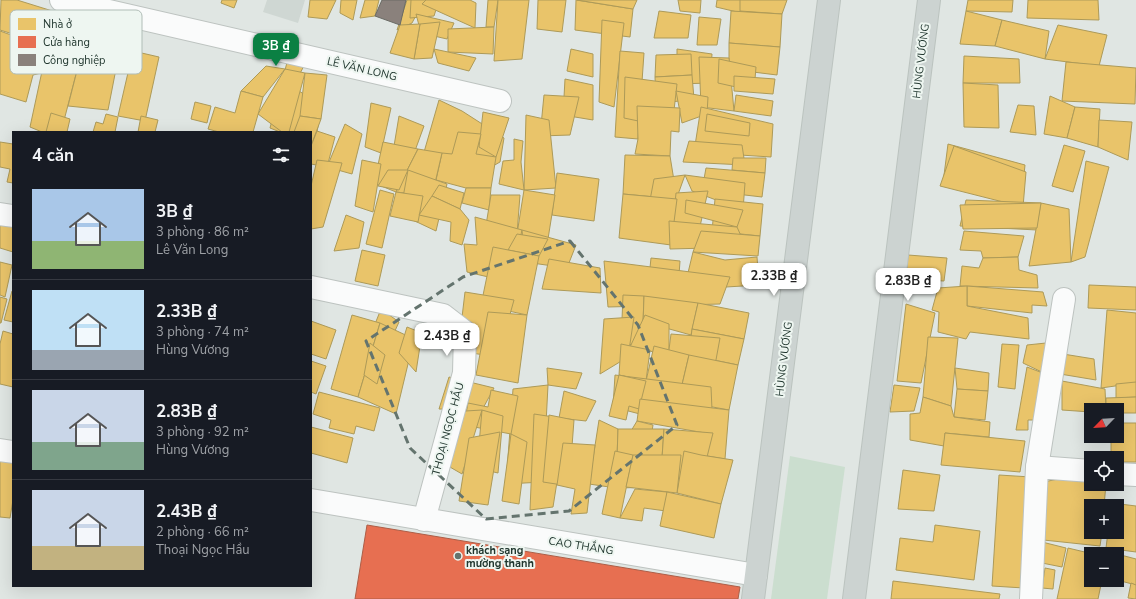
<!DOCTYPE html>
<html lang="vi">
<meta charset="utf-8">
<style>
body{margin:0;font-family:"Nunito Sans",sans-serif;background:#242831;color:#f1f3f6;height:100vh;display:flex;flex-direction:column;font-size:15px;white-space:nowrap}
*{box-sizing:border-box;margin:0}
p{font-size:13px;color:#9ea1a6}
.icon{flex:none;width:22px;height:22px;fill:none;stroke:currentColor;stroke-width:2;stroke-linecap:round;stroke-linejoin:round}
.map{position:relative;flex:1;overflow:hidden}
.side{position:absolute;left:12px;top:131px;width:300px;height:456px;display:flex;flex-direction:column;background:#171b24;border-radius:0px;box-shadow:0 4px 16px #0002}
.side>*{flex:none}
.needle{width:26px;rotate:245deg}
.controls{position:absolute;left:1084px;top:403px;display:grid;gap:8px}
.controls a{display:grid;place-items:center;width:40px;height:40px;border-radius:0px;background:#171b24;box-shadow:0 4px 16px #0002;font-size:20px}
.price{position:absolute;translate:-50% -34px;padding:0 9px;border-radius:8px;background:#fff;color:#222;font-size:13px;line-height:26px;filter:drop-shadow(0 1px 2px #0008)}
.price::after{content:'';position:absolute;left:50%;top:24px;width:12px;height:9px;margin-left:-6px;background:inherit;clip-path:polygon(0 0,100% 0,50% 100%)}
.price.active{background:#0b8043;color:#fff}
ul{padding:0;list-style:none}
li{display:flex;align-items:center;gap:12px;height:100px;padding:0 20px}
li+li{border-top:1px solid #363941}
li span{display:grid;place-items:center;flex:none;width:112px;height:80px;border-radius:0px;color:#555}
li>.icon{margin-inline-start:auto}
span .icon{width:48px;height:48px;fill:#fffc;stroke-width:1}
li b{font-size:17px}
h2{display:flex;justify-content:space-between;align-items:center;height:48px;padding:0 20px;font-size:17px}
.map>svg:first-child{display:block}
</style>
<div class="map">
<svg width="1136" height="599" viewBox="0 0 1136 599">
<rect width="100%" height="100%" fill="#e0e6e3"/>
<path fill="#cfd7d3" d="M 267,0 L 305,0 L 298,23 L 263,12 Z"/>
<path fill="#cbdecf" d="M 790,456 L 845,467 L 827,599 L 771,599 Z"/>
<g fill="#e9c46a" stroke="#ad9a58">
<path d="M 1,0 L 17,0 L 91,23 L 81,55 L 0,30 Z"/>
<path d="M 222,0 L 237,0 L 234,8 L 221,3 Z"/>
<path d="M 310,0 L 336,0 L 327,19 L 308,17 Z"/>
<path d="M 341,0 L 357,0 L 353,20 L 340,13 Z"/>
<path d="M 365,0 L 379,0 L 375,16 L 360,18 Z"/>
<path d="M 407,0 L 415,0 L 422,4 L 412,23 L 397,30 Z"/>
<path d="M 411,0 L 439,0 L 434,16 L 410,18 Z"/>
<path d="M 426,0 L 470,0 L 476,3 L 475,28 L 422,4 Z"/>
<path d="M 488,0 L 498,0 L 494,27 L 486,27 Z"/>
<path d="M 498,0 L 529,0 L 522,59 L 494,61 Z"/>
<path d="M 538,0 L 566,0 L 562,32 L 537,29 Z"/>
<path d="M 576,0 L 633,9 L 630,37 L 575,30 Z"/>
<path d="M 577,0 L 637,0 L 633,9 Z"/>
<path d="M 678,0 L 701,0 L 700,13 L 680,11 Z"/>
<path d="M 717,0 L 773,0 L 771,20 L 716,7 Z"/>
<path d="M 740,0 L 787,0 L 782,14 L 740,11 Z"/>
<path d="M 968,0 L 1013,0 L 1012,12 L 966,11 Z"/>
<path d="M 1028,0 L 1098,0 L 1099,20 L 1027,18 Z"/>
<path d="M 659,11 L 691,15 L 688,38 L 654,38 Z"/>
<path d="M 731,11 L 782,14 L 780,47 L 729,43 Z"/>
<path d="M 966,11 L 1002,20 L 995,46 L 960,44 Z"/>
<path d="M 416,14 L 454,23 L 447,39 L 421,33 Z"/>
<path d="M 699,17 L 721,19 L 717,45 L 697,45 Z"/>
<path d="M 602,20 L 624,23 L 614,107 L 599,102 Z"/>
<path d="M 1002,20 L 1049,31 L 1045,59 L 995,46 Z"/>
<path d="M 440,22 L 432,58 L 414,59 L 420,24 Z"/>
<path d="M 420,24 L 414,59 L 390,53 L 400,25 Z"/>
<path d="M 1058,25 L 1107,35 L 1099,66 L 1045,59 Z"/>
<path d="M 494,27 L 493,54 L 448,52 L 448,29 Z"/>
<path d="M 0,31 L 47,48 L 41,73 L 33,75 L 26,102 L 0,94 Z"/>
<path d="M 729,43 L 780,47 L 777,75 L 729,69 Z"/>
<path d="M 291,47 L 308,58 L 293,87 L 322,106 L 314,147 L 311,146 L 311,132 L 280,132 L 270,128 Z"/>
<path d="M 47,48 L 81,55 L 61,132 L 42,132 L 30,127 Z"/>
<path d="M 434,49 L 476,58 L 469,71 L 438,63 Z"/>
<path d="M 571,49 L 593,54 L 593,77 L 567,71 Z"/>
<path d="M 677,49 L 712,54 L 710,83 L 677,84 Z"/>
<path d="M 133,51 L 159,57 L 145,121 L 118,116 Z"/>
<path d="M 620,51 L 644,53 L 638,139 L 615,137 Z"/>
<path d="M 691,54 L 692,75 L 655,77 L 656,55 Z"/>
<path d="M 81,55 L 116,69 L 108,110 L 68,106 Z"/>
<path d="M 964,56 L 1019,59 L 1020,83 L 963,83 Z"/>
<path d="M 699,57 L 729,58 L 734,111 L 701,107 Z"/>
<path d="M 719,59 L 756,67 L 754,91 L 718,83 Z"/>
<path d="M 1066,62 L 1136,68 L 1135,104 L 1062,101 Z"/>
<path d="M 266,66 L 285,69 L 263,97 L 241,91 Z"/>
<path d="M 285,69 L 305,73 L 289,132 L 282,132 L 258,114 Z"/>
<path d="M 305,73 L 327,75 L 321,119 L 300,116 Z"/>
<path d="M 692,75 L 694,99 L 656,104 L 655,77 Z"/>
<path d="M 734,76 L 775,79 L 773,94 L 734,91 Z"/>
<path d="M 625,77 L 677,84 L 672,128 L 624,118 Z"/>
<path d="M 565,79 L 593,85 L 593,120 L 563,115 Z"/>
<path d="M 963,83 L 998,85 L 999,128 L 964,127 Z"/>
<path d="M 241,91 L 263,97 L 253,132 L 219,132 L 208,129 L 215,107 L 235,113 Z"/>
<path d="M 676,91 L 708,97 L 707,114 L 682,123 Z"/>
<path d="M 544,95 L 579,97 L 570,135 L 540,136 Z"/>
<path d="M 736,95 L 773,101 L 771,116 L 734,111 Z"/>
<path d="M 1050,96 L 1075,107 L 1067,138 L 1044,134 Z"/>
<path d="M 439,100 L 462,111 L 504,138 L 500,162 L 470,179 L 418,173 Z"/>
<path d="M 195,102 L 211,106 L 207,123 L 191,119 Z"/>
<path d="M 371,103 L 391,108 L 381,153 L 365,147 Z"/>
<path d="M 1018,105 L 1034,106 L 1036,135 L 1010,132 Z"/>
<path d="M 637,106 L 680,108 L 679,132 L 671,131 L 670,156 L 635,154 L 638,139 Z"/>
<path d="M 701,107 L 773,124 L 771,157 L 694,152 Z"/>
<path d="M 1075,107 L 1100,109 L 1098,147 L 1067,138 Z"/>
<path d="M 483,112 L 509,118 L 496,157 L 479,147 Z"/>
<path d="M 51,113 L 70,119 L 67,132 L 46,132 Z"/>
<path d="M 106,114 L 118,117 L 115,132 L 93,132 L 96,122 L 103,124 Z"/>
<path d="M 707,114 L 750,123 L 749,136 L 705,131 Z"/>
<path d="M 526,115 L 549,120 L 556,188 L 524,190 Z"/>
<path d="M 141,116 L 158,120 L 155,132 L 138,132 Z"/>
<path d="M 300,116 L 321,119 L 311,146 L 311,132 L 294,132 Z"/>
<path d="M 399,116 L 424,126 L 408,170 L 392,158 Z"/>
<path d="M 1099,120 L 1132,122 L 1128,160 L 1098,147 Z"/>
<path d="M 345,124 L 362,134 L 352,174 L 327,167 Z"/>
<path d="M 317,131 L 335,137 L 327,167 L 311,164 L 311,146 Z"/>
<path d="M 458,132 L 481,134 L 476,154 L 496,157 L 491,188 L 466,188 L 436,180 L 442,153 L 452,154 Z"/>
<path d="M 514,139 L 523,141 L 521,162 L 524,190 L 499,184 L 503,161 L 514,160 Z"/>
<path d="M 689,141 L 742,145 L 745,165 L 683,162 Z"/>
<path d="M 0,142 L 13,144 L 13,183 L 7,182 L 10,169 L 0,167 Z"/>
<path d="M 383,142 L 418,149 L 396,192 L 374,183 Z"/>
<path d="M 948,144 L 1025,165 L 1021,204 L 943,183 Z"/>
<path d="M 1064,145 L 1085,151 L 1073,192 L 1052,186 Z"/>
<path d="M 954,146 L 1026,172 L 1023,207 L 940,186 Z"/>
<path d="M 418,149 L 442,153 L 432,196 L 396,192 Z"/>
<path d="M 625,155 L 670,156 L 677,199 L 623,194 Z"/>
<path d="M 733,158 L 766,158 L 765,173 L 732,170 Z"/>
<path d="M 317,160 L 342,163 L 323,227 L 311,229 L 311,186 Z"/>
<path d="M 362,160 L 381,164 L 373,212 L 355,206 Z"/>
<path d="M 1086,161 L 1109,167 L 1085,257 L 1071,262 Z"/>
<path d="M 706,168 L 765,173 L 762,197 L 702,190 Z"/>
<path d="M 388,170 L 408,170 L 399,190 L 378,186 Z"/>
<path d="M 408,170 L 447,184 L 436,231 L 400,214 Z"/>
<path d="M 557,173 L 599,179 L 594,221 L 552,215 Z"/>
<path d="M 685,175 L 666,228 L 644,232 L 654,179 Z"/>
<path d="M 685,175 L 745,183 L 743,210 L 692,191 Z"/>
<path d="M 439,185 L 464,193 L 460,209 L 432,196 Z"/>
<path d="M 466,188 L 491,188 L 489,210 L 462,203 Z"/>
<path d="M 380,190 L 394,194 L 382,248 L 366,244 Z"/>
<path d="M 524,190 L 555,195 L 548,239 L 517,234 Z"/>
<path d="M 708,191 L 696,244 L 671,245 L 676,193 Z"/>
<path d="M 396,192 L 423,196 L 418,222 L 390,216 Z"/>
<path d="M 623,194 L 677,199 L 671,245 L 619,238 Z"/>
<path d="M 491,195 L 520,195 L 517,234 L 485,231 Z"/>
<path d="M 432,196 L 460,209 L 469,220 L 462,245 L 450,241 L 451,222 L 419,215 Z"/>
<path d="M 715,199 L 763,204 L 760,236 L 712,231 Z"/>
<path d="M 686,200 L 743,210 L 737,227 L 685,213 Z"/>
<path d="M 966,200 L 1041,203 L 1037,230 L 960,226 Z"/>
<path d="M 1041,203 L 1069,209 L 1071,262 L 1029,266 Z"/>
<path d="M 1041,203 L 1037,228 L 963,229 L 960,205 Z"/>
<path d="M 346,215 L 364,222 L 359,248 L 334,251 Z"/>
<path d="M 475,217 L 522,230 L 510,282 L 467,272 L 464,244 L 477,245 Z"/>
<path d="M 0,218 L 13,221 L 13,252 L 0,248 Z"/>
<path d="M 669,221 L 737,227 L 746,247 L 670,249 Z"/>
<path d="M 522,230 L 576,245 L 567,268 L 525,262 Z"/>
<path d="M 701,231 L 760,236 L 758,256 L 693,252 Z"/>
<path d="M 964,231 L 1024,236 L 1018,257 L 983,258 L 981,251 L 960,250 Z"/>
<path d="M 517,234 L 548,239 L 539,256 L 508,250 Z"/>
<path d="M 493,247 L 539,256 L 527,315 L 481,305 Z"/>
<path d="M 362,250 L 385,255 L 378,286 L 355,281 Z"/>
<path d="M 693,252 L 725,260 L 757,257 L 759,285 L 726,287 L 687,277 Z"/>
<path d="M 908,255 L 947,258 L 944,281 L 906,279 Z"/>
<path d="M 1018,257 L 1019,270 L 1037,275 L 1038,288 L 960,286 L 962,266 L 979,268 L 983,258 Z"/>
<path d="M 651,258 L 680,261 L 678,289 L 648,287 Z"/>
<path d="M 549,259 L 600,268 L 601,293 L 542,289 Z"/>
<path d="M 604,261 L 730,277 L 720,304 L 608,307 Z"/>
<path d="M 0,262 L 12,265 L 5,297 L 0,295 Z"/>
<path d="M 1089,285 L 1136,287 L 1136,310 L 1088,308 Z"/>
<path d="M 967,286 L 1043,292 L 1047,306 L 1032,305 L 1032,313 L 967,306 Z"/>
<path d="M 967,286 L 967,306 L 1028,318 L 1029,339 L 970,332 L 966,339 L 938,332 L 939,312 L 932,310 L 938,288 Z"/>
<path d="M 12,291 L 13,291 L 13,322 L 4,320 Z"/>
<path d="M 465,292 L 514,300 L 498,357 L 458,351 Z"/>
<path d="M 623,295 L 644,296 L 643,324 L 655,325 L 654,346 L 621,344 Z"/>
<path d="M 644,296 L 698,303 L 691,335 L 655,325 L 643,324 Z"/>
<path d="M 0,297 L 7,299 L 1,323 L 0,323 Z"/>
<path d="M 698,303 L 749,313 L 744,339 L 692,329 Z"/>
<path d="M 906,304 L 935,313 L 921,383 L 897,381 Z"/>
<path d="M 381,309 L 399,322 L 389,344 L 371,334 Z"/>
<path d="M 1107,310 L 1136,313 L 1136,383 L 1101,388 Z"/>
<path d="M 488,312 L 527,315 L 518,383 L 476,375 Z"/>
<path d="M 352,315 L 380,323 L 358,397 L 331,389 Z"/>
<path d="M 645,315 L 669,324 L 669,355 L 630,347 Z"/>
<path d="M 634,317 L 628,357 L 600,374 L 604,319 Z"/>
<path d="M 311,321 L 336,330 L 326,359 L 311,354 Z"/>
<path d="M 380,323 L 414,339 L 396,414 L 358,397 Z"/>
<path d="M 407,327 L 422,333 L 416,372 L 399,353 Z"/>
<path d="M 692,329 L 744,339 L 738,365 L 689,355 Z"/>
<path d="M 3,331 L 13,334 L 13,387 L 0,384 L 0,344 Z"/>
<path d="M 671,334 L 720,338 L 711,387 L 666,373 Z"/>
<path d="M 928,337 L 958,338 L 951,406 L 923,397 Z"/>
<path d="M 370,343 L 385,355 L 377,384 L 364,375 Z"/>
<path d="M 1046,343 L 1048,375 L 1023,363 L 1027,345 Z"/>
<path d="M 621,344 L 650,350 L 646,381 L 619,375 Z"/>
<path d="M 1002,344 L 1019,345 L 1015,389 L 998,387 Z"/>
<path d="M 654,346 L 689,355 L 681,389 L 646,381 Z"/>
<path d="M 1063,354 L 1094,359 L 1096,380 L 1060,374 Z"/>
<path d="M 689,355 L 738,365 L 729,410 L 680,401 L 681,389 Z"/>
<path d="M 311,361 L 326,366 L 316,394 L 311,392 Z"/>
<path d="M 1027,367 L 1048,375 L 1041,420 L 1028,420 L 1028,430 L 1016,430 Z"/>
<path d="M 547,368 L 582,373 L 576,389 L 548,385 Z"/>
<path d="M 955,368 L 989,373 L 988,391 L 957,389 Z"/>
<path d="M 615,375 L 711,387 L 713,433 L 613,407 Z"/>
<path d="M 619,375 L 646,381 L 639,409 L 629,406 L 626,420 L 609,416 Z"/>
<path d="M 449,377 L 494,388 L 482,410 L 439,409 Z"/>
<path d="M 1062,381 L 1105,389 L 1106,410 L 1091,410 L 1091,412 L 1062,410 Z"/>
<path d="M 1136,382 L 1136,397 L 1116,398 L 1116,384 Z"/>
<path d="M 548,385 L 543,482 L 506,484 L 513,389 Z"/>
<path d="M 894,385 L 920,388 L 914,411 L 890,412 Z"/>
<path d="M 957,389 L 988,391 L 985,420 L 954,417 Z"/>
<path d="M 491,390 L 518,396 L 511,434 L 464,425 L 468,403 L 488,407 Z"/>
<path d="M 564,391 L 596,401 L 586,421 L 559,418 Z"/>
<path d="M 319,392 L 380,408 L 374,431 L 356,426 L 354,434 L 329,428 L 331,420 L 313,414 Z"/>
<path d="M 923,397 L 951,406 L 954,417 L 990,422 L 989,437 L 945,433 L 944,446 L 910,440 L 910,414 L 920,413 Z"/>
<path d="M 1136,397 L 1136,413 L 1117,413 L 1117,410 L 1106,410 L 1106,398 Z"/>
<path d="M 640,399 L 729,410 L 725,459 L 701,455 L 705,433 L 637,421 Z"/>
<path d="M 482,410 L 503,416 L 498,473 L 477,468 Z"/>
<path d="M 482,410 L 462,474 L 443,463 L 449,412 Z"/>
<path d="M 534,414 L 567,419 L 553,507 L 530,510 Z"/>
<path d="M 549,415 L 574,420 L 569,486 L 543,482 Z"/>
<path d="M 599,420 L 618,429 L 616,488 L 589,484 Z"/>
<path d="M 637,421 L 653,425 L 650,444 L 625,441 Z"/>
<path d="M 1117,423 L 1136,423 L 1136,462 L 1117,462 L 1117,458 L 1111,458 L 1111,436 L 1117,436 Z"/>
<path d="M 311,427 L 353,438 L 347,463 L 311,453 Z"/>
<path d="M 618,429 L 664,429 L 660,487 L 616,488 Z"/>
<path d="M 664,429 L 713,433 L 698,493 L 660,487 Z"/>
<path d="M 500,432 L 488,505 L 459,501 L 469,438 Z"/>
<path d="M 945,433 L 1025,441 L 1020,472 L 941,465 Z"/>
<path d="M 511,434 L 527,442 L 519,504 L 502,501 Z"/>
<path d="M 563,443 L 595,445 L 587,513 L 571,514 L 575,489 L 557,485 Z"/>
<path d="M 615,451 L 633,455 L 620,518 L 602,514 Z"/>
<path d="M 684,451 L 701,455 L 733,460 L 721,504 L 677,493 Z"/>
<path d="M 633,455 L 681,455 L 677,493 L 626,487 Z"/>
<path d="M 0,457 L 13,459 L 13,500 L 10,518 L 0,517 Z"/>
<path d="M 903,470 L 940,475 L 934,511 L 898,509 Z"/>
<path d="M 999,475 L 1031,477 L 1024,588 L 992,586 Z"/>
<path d="M 1063,478 L 1091,481 L 1091,484 L 1106,484 L 1104,506 L 1091,506 L 1091,532 L 1102,532 L 1100,546 L 1034,539 L 1039,483 Z"/>
<path d="M 635,489 L 667,492 L 666,511 L 644,508 L 642,521 L 620,518 Z"/>
<path d="M 667,492 L 721,504 L 714,538 L 660,526 Z"/>
<path d="M 1112,503 L 1136,506 L 1136,552 L 1106,548 L 1108,532 L 1117,532 L 1117,506 L 1111,506 Z"/>
<path d="M 935,525 L 980,531 L 974,580 L 896,570 L 900,538 L 933,542 Z"/>
<path d="M 1042,542 L 1066,548 L 1062,567 L 1037,562 Z"/>
<path d="M 1068,548 L 1093,554 L 1091,554 L 1091,580 L 1102,580 L 1098,599 L 1057,599 Z"/>
<path d="M 1117,554 L 1136,559 L 1136,585 L 1117,580 Z"/>
<path d="M 1045,568 L 1055,570 L 1053,589 L 1042,588 Z"/>
<path d="M 893,581 L 1000,594 L 999,599 L 891,599 Z"/>
<path d="M 1131,583 L 1136,585 L 1136,599 L 1128,598 Z"/>
</g>
<path fill="#e76f51" stroke="#ac5e47" d="M 367,525 L 740,587 L 738,599 L 355,599 Z"/>
<path fill="#8a817c" stroke="#6a6b65" d="M 382,0 L 406,0 L 400,25 L 375,16 Z"/>
<g fill="none" stroke-linecap="round" stroke-linejoin="round">
<defs>
<g id="minor">
<path d="M 61,0 L 500,101"/>
<path d="M 0,214 L 13,216"/>
<path d="M 311,287 L 443,315 L 465,332 L 464,373 L 424,520"/>
<path d="M 0,450 L 13,452"/>
<path d="M 1037,467 L 1064,299"/>
<path d="M 1117,474 L 1136,475"/>
<path d="M 311,500 L 756,575"/>
<path d="M 1031,599 L 1037,467 L 1091,471"/>
</g>
<g id="major">
<path d="M 753,599 L 829,0"/>
<path d="M 854,599 L 929,0"/>
</g>
</defs>
<use href="#minor" stroke="#bdc3c0" stroke-width="24"/>
<use href="#major" stroke="#bbc3bf" stroke-width="24"/>
<use href="#minor" stroke="#fafbfb" stroke-width="22"/>
<use href="#major" stroke="#ccd3d1" stroke-width="22"/>
</g>
<path fill="none" stroke="#64746e" stroke-width="3" stroke-dasharray="8 5" stroke-linejoin="round" d="M 570,241 L 638,325 L 677,425 L 569,511 L 486,519 L 410,448 L 366,341 L 463,277 Z"/>
<circle fill="#64746e" stroke="#eef6f1" stroke-width="1.5" cx="458" cy="556" r="4"/>
<g text-anchor="middle" dominant-baseline="central" stroke-width="4" stroke-linejoin="round" paint-order="stroke">
<g font-size="11" fill="#21372f" stroke="#eef6f1">
<text transform="translate(921 61) rotate(-83)">HÙNG VƯƠNG</text>
<text transform="translate(362 69) rotate(13)">LÊ VĂN LONG</text>
<text transform="translate(784 359) rotate(-83)">HÙNG VƯƠNG</text>
<text transform="translate(448 429) rotate(-75)">THOẠI NGỌC HẦU</text>
<text transform="translate(581 546) rotate(9)">CAO THẮNG</text>
</g>
<g font-size="11" font-weight="bold" fill="#21372f" stroke="#eef6f1" text-anchor="start">
<text x="466" y="550">khách sạng<tspan x="466" dy="13">mường thanh</tspan></text>
</g>
</g>
<rect x="10" y="10" width="132" height="64" rx="6" fill="#eef6f1" stroke="#b0bdb7" stroke-width="1"/>
<rect x="18" y="18" width="18" height="12" fill="#e9c46a"/>
<rect x="18" y="36" width="18" height="12" fill="#e76f51"/>
<rect x="18" y="54" width="18" height="12" fill="#8a817c"/>
<g font-size="11" fill="#21372f">
<text x="43" y="28">Nhà ở</text>
<text x="43" y="46">Cửa hàng</text>
<text x="43" y="64">Công nghiệp</text>
</g>
</svg>
<div class="controls">
<a><svg class="needle" viewBox="-14 -14 28 28"><path d="M0-13l5 13h-10z" fill="#e53935"/><path d="M0 13l5-13h-10z" fill="#9ea1a6"/></svg></a>
<a><svg class="icon" aria-label="locate" viewBox="0 0 24 24"><circle cx="12" cy="12" r="6"/><path d="M12 2v4M12 18v4M2 12h4M18 12h4"/></svg></a>
<a>+</a>
<a>−</a>
</div>
<b class="price active" style="left:276px;top:67px">3B ₫</b>
<b class="price" style="left:774px;top:297px">2.33B ₫</b>
<b class="price" style="left:908px;top:302px">2.83B ₫</b>
<b class="price" style="left:447px;top:357px">2.43B ₫</b>
<section class="side">
<h2>4 căn<svg class="icon" aria-label="filters" viewBox="0 0 24 24"><path d="M4 7h16M4 17h16"/><circle cx="9" cy="7" r="2"/><circle cx="15" cy="17" r="2"/></svg></h2>
<ul>
<li><span style="background:linear-gradient(#a9c7e8 65%,#8fb573 0)"><svg class="icon" aria-label="home" viewBox="0 0 24 24"><path d="M3 11l9-7 9 7M6 9v11h12V9"/></svg></span><div><b>3B ₫</b><p>3 phòng · 86 m²</p><p>Lê Văn Long</p></div></li>
<li><span style="background:linear-gradient(#bfe0f5 75%,#9aa5b1 0)"><svg class="icon" aria-label="home" viewBox="0 0 24 24"><path d="M3 11l9-7 9 7M6 9v11h12V9"/></svg></span><div><b>2.33B ₫</b><p>3 phòng · 74 m²</p><p>Hùng Vương</p></div></li>
<li><span style="background:linear-gradient(#c9d6e8 65%,#7fa58c 0)"><svg class="icon" aria-label="home" viewBox="0 0 24 24"><path d="M3 11l9-7 9 7M6 9v11h12V9"/></svg></span><div><b>2.83B ₫</b><p>3 phòng · 92 m²</p><p>Hùng Vương</p></div></li>
<li><span style="background:linear-gradient(#c9d6e8 70%,#c2b280 0)"><svg class="icon" aria-label="home" viewBox="0 0 24 24"><path d="M3 11l9-7 9 7M6 9v11h12V9"/></svg></span><div><b>2.43B ₫</b><p>2 phòng · 66 m²</p><p>Thoại Ngọc Hầu</p></div></li>
</ul>
</section>
</div>
